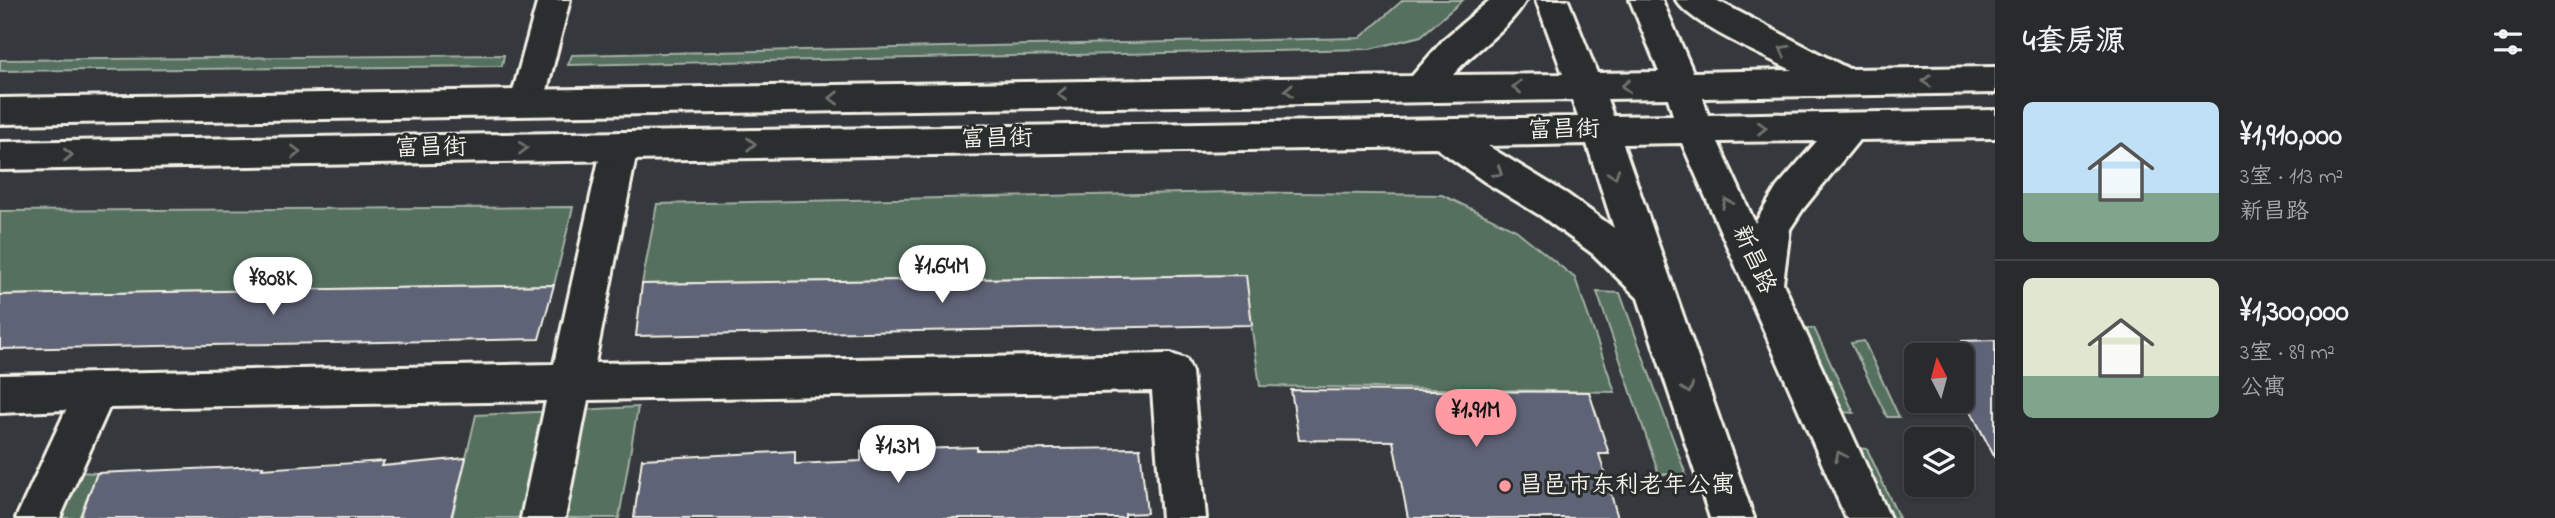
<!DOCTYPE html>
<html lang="zh">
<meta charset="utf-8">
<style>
body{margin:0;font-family:"Indie Flower","LXGW WenKai TC",sans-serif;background:#303235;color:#f1f3f6;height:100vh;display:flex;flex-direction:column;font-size:26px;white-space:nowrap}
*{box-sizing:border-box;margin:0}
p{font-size:23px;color:#a5a7aa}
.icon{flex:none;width:38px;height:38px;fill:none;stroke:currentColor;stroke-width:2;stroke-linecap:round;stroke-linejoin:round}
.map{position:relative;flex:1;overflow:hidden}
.panel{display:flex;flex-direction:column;background:#282a2d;width:560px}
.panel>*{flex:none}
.needle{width:46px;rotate:354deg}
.fabs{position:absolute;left:1904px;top:343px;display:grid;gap:14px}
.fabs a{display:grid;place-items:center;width:70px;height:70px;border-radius:10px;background:#282a2d;box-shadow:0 2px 5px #0004,0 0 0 2px #444649;font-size:35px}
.price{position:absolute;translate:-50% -60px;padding:0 16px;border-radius:24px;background:#fff;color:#222;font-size:23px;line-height:46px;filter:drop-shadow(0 2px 4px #0008)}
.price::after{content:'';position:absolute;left:50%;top:42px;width:21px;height:16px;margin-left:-10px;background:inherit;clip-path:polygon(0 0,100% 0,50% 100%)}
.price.active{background:#ff9aa2;color:#111}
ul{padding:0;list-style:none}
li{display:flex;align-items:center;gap:21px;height:175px;padding:0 28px}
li+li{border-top:2px solid #444649}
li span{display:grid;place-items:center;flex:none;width:196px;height:140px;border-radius:10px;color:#555}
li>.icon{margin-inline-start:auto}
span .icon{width:84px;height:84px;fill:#fffc;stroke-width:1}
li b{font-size:30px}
h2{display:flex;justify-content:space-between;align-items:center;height:84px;padding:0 28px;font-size:30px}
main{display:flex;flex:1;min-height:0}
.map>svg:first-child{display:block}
</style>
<main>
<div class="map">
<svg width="1995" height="518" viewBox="0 0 1995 518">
<rect width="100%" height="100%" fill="#35383c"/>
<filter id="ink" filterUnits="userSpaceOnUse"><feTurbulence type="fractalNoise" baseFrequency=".0143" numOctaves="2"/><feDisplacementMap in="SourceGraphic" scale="14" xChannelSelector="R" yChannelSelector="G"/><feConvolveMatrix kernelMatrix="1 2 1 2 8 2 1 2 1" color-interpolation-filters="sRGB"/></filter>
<g filter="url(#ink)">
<g fill="#55705f" stroke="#a4b0a4" stroke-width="2">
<path d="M 1403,0 L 1463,0 L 1421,36 L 1370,49 L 568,65 L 572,55 L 1360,38 Z"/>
<path d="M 504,55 L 502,66 L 0,71 L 0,60 Z"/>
<path d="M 1233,192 L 1442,195 L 1516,230 L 1575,278 L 1615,392 L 1260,386 L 1244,275 L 642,284 L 657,204 Z"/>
<path d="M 573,207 L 554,285 L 0,295 L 0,211 Z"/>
<path d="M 1597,292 L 1620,293 L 1686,475 L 1659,474 Z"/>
<path d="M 1800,328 L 1814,328 L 1854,413 L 1840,412 Z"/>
<path d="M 1864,341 L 1899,417 L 1887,417 L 1851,343 Z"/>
<path d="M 638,407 L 619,518 L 452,518 L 476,415 Z"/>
<path d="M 1850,447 L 1867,449 L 1899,518 L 1882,518 Z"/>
<path d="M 77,472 L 97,473 L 79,518 L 57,518 Z"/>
</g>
<g fill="#5f6476" stroke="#f4f1e8" stroke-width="2">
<path d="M 1246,275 L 1252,325 L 636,336 L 642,284 Z"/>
<path d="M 554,285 L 539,339 L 0,349 L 0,295 Z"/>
<path d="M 1995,340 L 1995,458 L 1962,394 L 1962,341 Z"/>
<path d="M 1291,390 L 1589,392 L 1609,454 L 1599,454 L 1618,518 L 1408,518 L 1393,441 L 1299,440 Z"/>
<path d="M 977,447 L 977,450 L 1140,448 L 1147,513 L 1125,514 L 1125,518 L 634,518 L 642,459 L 795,451 L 795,464 L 861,461 L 861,451 Z"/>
<path d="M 466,458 L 451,518 L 80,518 L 97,473 L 263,466 L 262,469 L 384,461 L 382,466 Z"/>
</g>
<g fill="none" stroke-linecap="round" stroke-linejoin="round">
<defs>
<g id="minor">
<path d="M 538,0 L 570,0 L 544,102 L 539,111 L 527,115 L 515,111 L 510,102 Z"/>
<path d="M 620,132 L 633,136 L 638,146 L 595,363 L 1171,354 L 1186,359 L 1192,372 L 1206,518 L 1162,518 L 1152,391 L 588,400 L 565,518 L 521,518 L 546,401 L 109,408 L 60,518 L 16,518 L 66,410 L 0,413 L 0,375 L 554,364 L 602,146 L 607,136 Z"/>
</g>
<path id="major" d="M 1490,0 L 1526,0 C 1509,30 1475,49 1453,75 L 1563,74 L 1536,0 L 1568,0 L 1597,73 L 1659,72 L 1630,0 L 1662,0 L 1693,72 L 1792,70 C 1764,56 1690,24 1676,0 L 1716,0 L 1849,69 L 1995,67 L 1995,93 L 1703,98 L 1708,115 L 1995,110 L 1995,138 L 1859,140 L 1803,209 L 1790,229 L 1783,283 L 1890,518 L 1846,518 L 1682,143 L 1623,144 L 1754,518 L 1710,518 L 1638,298 L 1593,254 L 1541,216 L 1485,182 L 1435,147 L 0,170 L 0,142 L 1578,117 L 1572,100 L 0,124 L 0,98 L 1412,76 L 1445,38 ZM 1668,98 L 1673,115 L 1613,116 L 1607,99 ZM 1817,141 L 1777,187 L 1755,223 L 1718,142 ZM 1587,144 L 1614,228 L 1567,194 L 1488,146 Z"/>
</defs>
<use href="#minor" stroke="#f4f1e8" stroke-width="6"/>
<use href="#major" stroke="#f4f1e8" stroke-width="6"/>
<use href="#minor" fill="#2a2d2e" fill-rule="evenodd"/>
<use href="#major" fill="#2a2d2e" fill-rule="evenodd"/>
</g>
<defs><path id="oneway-chevron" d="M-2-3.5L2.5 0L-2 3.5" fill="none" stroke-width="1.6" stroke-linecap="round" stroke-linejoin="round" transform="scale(1.75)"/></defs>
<g stroke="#71726f">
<use href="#oneway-chevron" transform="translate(1784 50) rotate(-152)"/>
<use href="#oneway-chevron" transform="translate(1927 81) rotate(179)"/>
<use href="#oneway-chevron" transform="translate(1626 86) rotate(179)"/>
<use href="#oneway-chevron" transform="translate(1517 87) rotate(179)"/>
<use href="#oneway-chevron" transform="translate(1289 90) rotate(179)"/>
<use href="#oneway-chevron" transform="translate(1062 94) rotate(179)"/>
<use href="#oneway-chevron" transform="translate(834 98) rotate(179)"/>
<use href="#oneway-chevron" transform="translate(1762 128) rotate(-1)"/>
<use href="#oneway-chevron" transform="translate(751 144) rotate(-1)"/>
<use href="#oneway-chevron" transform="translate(523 148) rotate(-1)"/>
<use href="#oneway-chevron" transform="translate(296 152) rotate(-1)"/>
<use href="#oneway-chevron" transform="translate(68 155) rotate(-1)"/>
<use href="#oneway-chevron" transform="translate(1498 172) rotate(32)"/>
<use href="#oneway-chevron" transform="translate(1614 174) rotate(71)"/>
<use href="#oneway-chevron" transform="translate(1727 203) rotate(-114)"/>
<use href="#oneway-chevron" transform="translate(1688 389) rotate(71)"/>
<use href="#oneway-chevron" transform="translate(1840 456) rotate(-114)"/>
</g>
</g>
<circle fill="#ff9aa2" stroke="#2a2d2e" stroke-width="2.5" cx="1505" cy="486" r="7"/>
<g text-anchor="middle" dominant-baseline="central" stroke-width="6" stroke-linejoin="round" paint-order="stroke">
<g font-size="24" fill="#f4f1e8" stroke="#2a2d2e">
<text transform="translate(1564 131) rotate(-1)">富昌街</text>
<text transform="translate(997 140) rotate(-1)">富昌街</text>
<text transform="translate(431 149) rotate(-1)">富昌街</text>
<text transform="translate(1753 260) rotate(66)">新昌路</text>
</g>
<g font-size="24" fill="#f4f1e8" stroke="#2a2d2e" text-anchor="start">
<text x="1519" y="486">昌邑市东利老年公寓</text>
</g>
</g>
</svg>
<div class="fabs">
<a><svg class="needle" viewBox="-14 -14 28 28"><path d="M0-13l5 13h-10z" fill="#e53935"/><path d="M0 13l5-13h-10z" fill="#a5a7aa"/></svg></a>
<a><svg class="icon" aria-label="layers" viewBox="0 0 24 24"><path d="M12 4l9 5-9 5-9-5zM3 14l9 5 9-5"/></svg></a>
</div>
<b class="price" style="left:942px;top:305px">¥1.64M</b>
<b class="price" style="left:273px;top:317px">¥808K</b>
<b class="price active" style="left:1476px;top:449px">¥1.91M</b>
<b class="price" style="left:898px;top:485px">¥1.3M</b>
</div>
<section class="panel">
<h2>4套房源<svg class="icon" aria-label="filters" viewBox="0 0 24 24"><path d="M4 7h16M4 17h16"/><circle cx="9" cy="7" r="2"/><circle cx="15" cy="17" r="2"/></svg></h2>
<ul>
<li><span style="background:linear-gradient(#bfe0f5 65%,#7fa58c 0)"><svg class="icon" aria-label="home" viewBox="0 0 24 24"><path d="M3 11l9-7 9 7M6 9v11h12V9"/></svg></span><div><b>¥1,910,000</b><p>3室 · 113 m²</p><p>新昌路</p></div></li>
<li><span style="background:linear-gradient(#dfe7d0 70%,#7fa58c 0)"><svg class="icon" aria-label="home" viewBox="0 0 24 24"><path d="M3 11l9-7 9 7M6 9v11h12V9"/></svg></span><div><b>¥1,300,000</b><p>3室 · 89 m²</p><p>公寓</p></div></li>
</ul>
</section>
</main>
